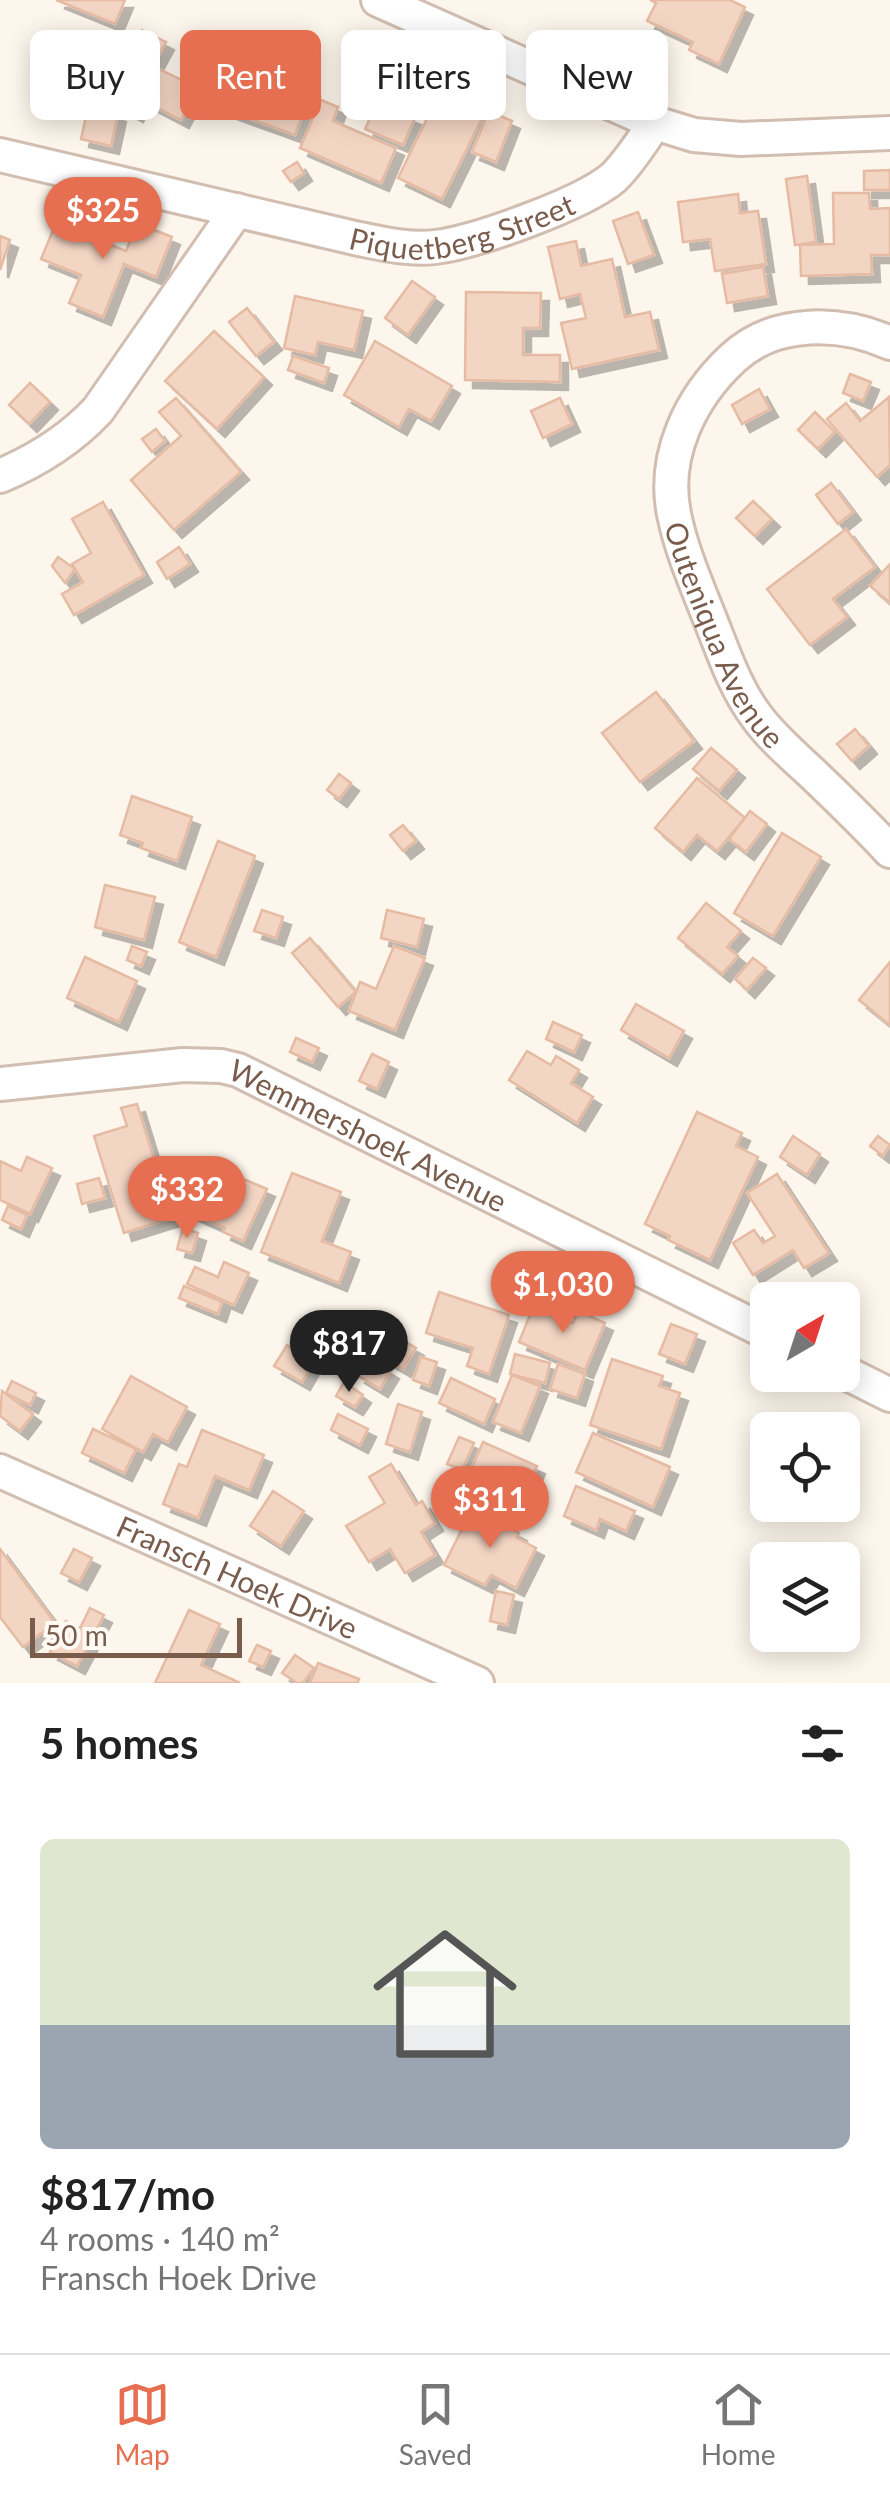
<!DOCTYPE html>
<meta charset="utf-8">
<style>
body{margin:0;font-family:Lato,sans-serif;background:#f6f6f6;color:#222;height:100vh;display:flex;flex-direction:column;font-size:38px;white-space:nowrap}
*{box-sizing:border-box;margin:0}
p{font-size:32px;color:#767676}
.icon{flex:none;width:55px;height:55px;fill:none;stroke:currentColor;stroke-width:2;stroke-linecap:round;stroke-linejoin:round}
.map{position:relative;height:1683px;overflow:hidden}
.details{display:flex;flex-direction:column;background:#fff;flex:1}
.details>*{flex:none}
.hud{position:absolute;left:30px;top:30px;width:830px;height:90px;display:flex;gap:20px}
.needle{width:65px;rotate:39deg}
.buttons{position:absolute;left:750px;top:1282px;display:grid;gap:20px}
.buttons a{display:grid;place-items:center;width:110px;height:110px;border-radius:15px;background:#fff;box-shadow:0 5px 25px #0003;font-size:50px}
.scale{position:absolute;left:30px;bottom:25px;width:212px;box-sizing:border-box;padding-left:10px;border:5px solid #7a5c4d;border-top:0;font-size:28px;line-height:35px;white-space:nowrap;color:#7a5c4d;-webkit-text-stroke:8px #fffaf3;paint-order:stroke}
.price{position:absolute;translate:-50% -85px;padding:0 22px;border-radius:35px;background:#e76f51;color:#fff;font-size:32px;line-height:65px;filter:drop-shadow(0 2px 5px #0008)}
.price::after{content:'';position:absolute;left:50%;top:60px;width:30px;height:22px;margin-left:-15px;background:inherit;clip-path:polygon(0 0,100% 0,50% 100%)}
.price.selected{background:#222;color:#fff}
ul{padding:0;list-style:none}
li{display:grid;align-content:center;gap:20px;height:530px;padding:0 40px}
li+li{border-top:2px solid #e0e0e0}
li span{display:grid;place-items:center;height:310px;border-radius:15px;color:#555}
li>.icon{margin-inline-start:auto}
span .icon{width:180px;height:180px;fill:#fffc;stroke-width:1}
li b{font-size:42px}
h2{display:flex;justify-content:space-between;align-items:center;height:120px;padding:0 40px;font-size:42px}
.pill{padding:0 35px;border-radius:15px;background:#fff;box-shadow:0 5px 25px #0003;font-size:35px;line-height:90px}
.pill.selected{background:#e76f51;color:#fff}
.menu{display:flex;justify-content:space-around;align-items:center;height:140px;border-top:2px solid #e0e0e0;background:#fff;font-size:28px;color:#767676}
.menu a{display:grid;justify-items:center;gap:5px}
.menu .selected{color:#e76f51}
.map>svg:first-child{display:block}
</style>
<div class="map">
<svg width="890" height="1683" viewBox="0 0 890 1683">
<defs>
<filter id="shadow"><feDropShadow dx="8" dy="8" stdDeviation="0" flood-color="#0004"/></filter>
</defs>
<rect width="100%" height="100%" fill="#fdf6ec"/>
<g fill="#f3d5c3" stroke="#e6bba3" stroke-width="2.5" filter="url(#shadow)">
<path d="M 56,0 L 125,0 L 115,24 Z"/>
<path d="M 650,0 L 730,0 L 745,7 L 719,64 L 689,50 L 693,42 L 647,21 L 656,3 Z"/>
<path d="M 142,30 L 166,42 L 153,66 L 198,88 L 181,120 L 142,100 L 135,114 L 106,99 Z"/>
<path d="M 221,55 L 312,89 L 295,135 L 204,102 Z"/>
<path d="M 441,90 L 485,112 L 442,199 L 398,178 Z"/>
<path d="M 321,100 L 338,107 L 333,121 L 396,148 L 381,183 L 300,148 Z"/>
<path d="M 377,102 L 415,118 L 403,145 L 365,129 Z"/>
<path d="M 88,107 L 118,114 L 111,146 L 81,139 Z"/>
<path d="M 489,111 L 512,121 L 496,162 L 472,152 Z"/>
<path d="M 297,162 L 304,173 L 291,182 L 283,171 Z"/>
<path d="M 890,170 L 890,190 L 864,190 L 864,171 Z"/>
<path d="M 807,176 L 816,242 L 795,245 L 786,179 Z"/>
<path d="M 833,193 L 869,193 L 870,209 L 890,208 L 890,255 L 871,255 L 872,274 L 801,276 L 800,245 L 834,244 Z"/>
<path d="M 738,194 L 740,213 L 758,211 L 766,264 L 715,271 L 710,239 L 683,242 L 678,202 Z"/>
<path d="M 638,212 L 654,255 L 628,264 L 613,221 Z"/>
<path d="M 56,223 L 126,251 L 137,223 L 172,237 L 156,277 L 124,264 L 103,317 L 69,303 L 81,275 L 41,259 Z"/>
<path d="M 0,236 L 10,240 L 0,270 Z"/>
<path d="M 576,241 L 581,266 L 612,259 L 625,317 L 650,312 L 659,350 L 572,369 L 561,323 L 586,318 L 580,294 L 560,299 L 548,247 Z"/>
<path d="M 763,267 L 768,296 L 727,303 L 722,274 Z"/>
<path d="M 412,281 L 435,297 L 408,335 L 385,318 Z"/>
<path d="M 466,292 L 541,293 L 540,328 L 523,328 L 523,355 L 560,355 L 560,382 L 465,380 Z"/>
<path d="M 295,296 L 363,311 L 354,350 L 318,342 L 315,355 L 284,348 Z"/>
<path d="M 247,308 L 274,342 L 256,356 L 229,322 Z"/>
<path d="M 214,331 L 264,377 L 217,429 L 165,381 Z"/>
<path d="M 375,341 L 452,386 L 431,421 L 409,409 L 399,427 L 344,395 Z"/>
<path d="M 293,356 L 329,368 L 324,383 L 288,370 Z"/>
<path d="M 850,374 L 871,382 L 863,401 L 843,393 Z"/>
<path d="M 30,383 L 50,402 L 29,424 L 9,405 Z"/>
<path d="M 759,389 L 770,409 L 742,424 L 732,405 Z"/>
<path d="M 889,397 L 890,465 L 877,477 L 827,419 L 846,403 L 860,421 Z"/>
<path d="M 176,398 L 241,472 L 174,530 L 131,480 L 181,436 L 159,412 Z"/>
<path d="M 560,398 L 572,424 L 543,438 L 531,411 Z"/>
<path d="M 815,412 L 835,432 L 818,449 L 798,430 Z"/>
<path d="M 156,429 L 165,441 L 152,452 L 142,439 Z"/>
<path d="M 831,483 L 853,512 L 838,524 L 816,495 Z"/>
<path d="M 753,501 L 772,519 L 755,536 L 736,518 Z"/>
<path d="M 103,502 L 144,575 L 74,615 L 62,594 L 83,582 L 72,564 L 91,553 L 72,519 Z"/>
<path d="M 846,529 L 875,567 L 833,599 L 847,617 L 810,645 L 767,589 Z"/>
<path d="M 179,547 L 190,564 L 167,579 L 157,562 Z"/>
<path d="M 58,557 L 75,569 L 65,583 L 52,566 Z"/>
<path d="M 890,564 L 890,603 L 870,586 Z"/>
<path d="M 656,692 L 694,741 L 640,782 L 602,733 Z"/>
<path d="M 855,729 L 869,746 L 852,761 L 837,744 Z"/>
<path d="M 711,748 L 737,770 L 719,791 L 693,769 Z"/>
<path d="M 339,774 L 351,783 L 339,799 L 327,790 Z"/>
<path d="M 697,778 L 745,818 L 717,851 L 697,835 L 683,852 L 655,828 Z"/>
<path d="M 132,796 L 192,817 L 177,861 L 141,848 L 143,843 L 120,835 Z"/>
<path d="M 750,811 L 767,824 L 746,852 L 729,839 Z"/>
<path d="M 403,825 L 416,841 L 403,851 L 390,835 Z"/>
<path d="M 782,833 L 821,857 L 773,936 L 734,913 Z"/>
<path d="M 218,841 L 255,856 L 216,957 L 179,942 Z"/>
<path d="M 105,885 L 155,897 L 144,940 L 95,927 Z"/>
<path d="M 706,903 L 741,931 L 727,947 L 738,956 L 722,974 L 678,938 Z"/>
<path d="M 262,910 L 283,917 L 276,938 L 254,931 Z"/>
<path d="M 387,910 L 424,919 L 417,947 L 381,938 Z"/>
<path d="M 310,938 L 356,992 L 338,1007 L 292,953 Z"/>
<path d="M 132,946 L 147,952 L 141,966 L 127,960 Z"/>
<path d="M 394,946 L 425,958 L 395,1030 L 349,1011 L 360,982 L 376,989 Z"/>
<path d="M 85,957 L 137,981 L 119,1022 L 67,998 Z"/>
<path d="M 753,958 L 766,968 L 747,990 L 735,979 Z"/>
<path d="M 890,962 L 890,1025 L 859,1000 Z"/>
<path d="M 636,1004 L 684,1031 L 669,1058 L 621,1030 Z"/>
<path d="M 553,1022 L 582,1035 L 574,1052 L 546,1039 Z"/>
<path d="M 296,1038 L 319,1048 L 312,1062 L 290,1052 Z"/>
<path d="M 527,1051 L 551,1065 L 556,1056 L 579,1070 L 571,1083 L 593,1097 L 577,1123 L 509,1080 Z"/>
<path d="M 372,1054 L 389,1062 L 377,1089 L 359,1081 Z"/>
<path d="M 137,1104 L 172,1218 L 124,1233 L 94,1136 L 127,1126 L 121,1108 Z"/>
<path d="M 697,1112 L 742,1133 L 736,1146 L 758,1157 L 710,1260 L 668,1240 L 670,1236 L 645,1224 Z"/>
<path d="M 793,1136 L 820,1154 L 807,1175 L 780,1157 Z"/>
<path d="M 878,1136 L 890,1145 L 883,1156 L 870,1146 Z"/>
<path d="M 27,1157 L 52,1168 L 30,1214 L 0,1200 L 0,1161 L 21,1171 Z"/>
<path d="M 197,1159 L 267,1189 L 243,1241 L 223,1232 L 225,1228 L 176,1206 Z"/>
<path d="M 292,1173 L 341,1192 L 322,1241 L 351,1252 L 339,1283 L 261,1252 Z"/>
<path d="M 777,1174 L 829,1253 L 804,1268 L 793,1250 L 753,1275 L 733,1243 L 754,1230 L 763,1243 L 775,1236 L 747,1193 Z"/>
<path d="M 99,1178 L 105,1198 L 82,1204 L 77,1184 Z"/>
<path d="M 8,1206 L 27,1215 L 21,1229 L 2,1220 Z"/>
<path d="M 183,1228 L 198,1233 L 192,1253 L 177,1249 Z"/>
<path d="M 224,1262 L 249,1273 L 234,1305 L 187,1284 L 195,1267 L 218,1277 Z"/>
<path d="M 184,1286 L 222,1302 L 218,1314 L 179,1298 Z"/>
<path d="M 439,1292 L 509,1315 L 489,1374 L 467,1366 L 473,1348 L 426,1333 Z"/>
<path d="M 533,1307 L 573,1323 L 578,1311 L 605,1323 L 585,1370 L 519,1342 Z"/>
<path d="M 671,1324 L 697,1334 L 685,1364 L 659,1354 Z"/>
<path d="M 395,1336 L 416,1348 L 403,1369 L 383,1357 Z"/>
<path d="M 287,1345 L 314,1361 L 302,1382 L 274,1366 Z"/>
<path d="M 515,1354 L 550,1363 L 545,1383 L 510,1374 Z"/>
<path d="M 368,1357 L 391,1371 L 380,1389 L 357,1375 Z"/>
<path d="M 421,1357 L 437,1362 L 429,1386 L 413,1380 Z"/>
<path d="M 612,1359 L 663,1376 L 659,1386 L 680,1393 L 661,1449 L 590,1425 Z"/>
<path d="M 558,1364 L 585,1374 L 577,1398 L 550,1389 Z"/>
<path d="M 512,1375 L 540,1386 L 521,1433 L 493,1422 Z"/>
<path d="M 131,1376 L 187,1407 L 168,1442 L 153,1434 L 143,1452 L 102,1429 Z"/>
<path d="M 451,1378 L 495,1399 L 484,1424 L 439,1403 Z"/>
<path d="M 12,1381 L 36,1393 L 30,1405 L 6,1393 Z"/>
<path d="M 344,1382 L 363,1395 L 355,1407 L 336,1396 Z"/>
<path d="M 2,1391 L 33,1414 L 20,1431 L 0,1416 Z"/>
<path d="M 398,1404 L 422,1412 L 410,1452 L 386,1444 Z"/>
<path d="M 338,1414 L 368,1429 L 360,1445 L 331,1430 Z"/>
<path d="M 93,1429 L 136,1449 L 124,1473 L 82,1453 Z"/>
<path d="M 202,1430 L 264,1455 L 249,1490 L 215,1476 L 198,1518 L 163,1504 L 179,1464 L 187,1467 Z"/>
<path d="M 593,1433 L 670,1467 L 653,1507 L 576,1472 Z"/>
<path d="M 459,1437 L 474,1443 L 462,1470 L 447,1464 Z"/>
<path d="M 483,1442 L 537,1466 L 522,1498 L 469,1474 Z"/>
<path d="M 391,1464 L 416,1505 L 422,1501 L 435,1523 L 421,1532 L 435,1555 L 405,1573 L 390,1549 L 369,1562 L 346,1526 L 385,1503 L 369,1477 Z"/>
<path d="M 576,1486 L 635,1511 L 626,1531 L 600,1519 L 596,1530 L 564,1516 Z"/>
<path d="M 273,1491 L 304,1511 L 281,1546 L 250,1526 Z"/>
<path d="M 472,1509 L 519,1533 L 517,1538 L 536,1548 L 516,1588 L 491,1575 L 485,1585 L 444,1565 Z"/>
<path d="M 0,1549 L 55,1623 L 23,1647 L 0,1617 Z"/>
<path d="M 74,1549 L 92,1558 L 79,1582 L 61,1573 Z"/>
<path d="M 496,1591 L 514,1595 L 507,1625 L 490,1621 Z"/>
<path d="M 90,1608 L 104,1615 L 77,1666 L 50,1652 L 66,1621 L 80,1628 Z"/>
<path d="M 189,1610 L 220,1624 L 201,1665 L 240,1683 L 155,1683 Z"/>
<path d="M 257,1645 L 271,1651 L 263,1667 L 249,1661 Z"/>
<path d="M 295,1655 L 314,1668 L 303,1683 L 297,1683 L 282,1673 Z"/>
<path d="M 318,1663 L 359,1679 L 357,1683 L 310,1683 Z"/>
</g>
<g fill="none" stroke-linecap="round" stroke-linejoin="round">
<defs>
<g id="minor">
<path d="M 378,0 L 655,123 L 694,135 L 741,139 L 890,133"/>
<path id="s1" d="M 0,155 L 359,239 C 384,244 409,250 435,247 C 476,242 582,204 613,178 C 629,163 642,141 655,123"/>
<path id="s2" d="M 890,343 C 841,321 775,319 733,358 C 691,397 662,455 674,514 C 681,549 695,581 708,614 C 722,648 734,687 757,717 C 773,739 795,757 815,776 C 840,800 866,825 890,851"/>
<path d="M 0,476 C 38,460 70,440 98,410 L 237,210"/>
<path id="s3" d="M 0,1084 L 183,1065 L 221,1066 L 238,1070 L 768,1333"/>
<path d="M 842,1371 L 890,1395"/>
<path id="s4" d="M 0,1471 L 477,1683"/>
</g>
</defs>
<use href="#minor" stroke="#d1beb0" stroke-width="38"/>
<use href="#minor" stroke="#fff" stroke-width="32"/>
</g>
<g text-anchor="middle" dominant-baseline="central" stroke-width="8" stroke-linejoin="round" paint-order="stroke">
<g font-size="30" fill="#7a5c4d" stroke="#fffaf3">
<text stroke="none"><textPath href="#s1" startOffset="475">Piquetberg Street</textPath></text>
<text stroke="none"><textPath href="#s2" startOffset="472">Outeniqua Avenue</textPath></text>
<text stroke="none"><textPath href="#s3" startOffset="385">Wemmershoek Avenue</textPath></text>
<text stroke="none"><textPath href="#s4" startOffset="260">Fransch Hoek Drive</textPath></text>
</g>
</g>
</svg>
<div class="buttons">
<a><svg class="needle" viewBox="-14 -14 28 28"><path d="M0-13l5 13h-10z" fill="#e53935"/><path d="M0 13l5-13h-10z" fill="#767676"/></svg></a>
<a><svg class="icon" aria-label="locate" viewBox="0 0 24 24"><circle cx="12" cy="12" r="6"/><path d="M12 2v4M12 18v4M2 12h4M18 12h4"/></svg></a>
<a><svg class="icon" aria-label="layers" viewBox="0 0 24 24"><path d="M12 4l9 5-9 5-9-5zM3 14l9 5 9-5"/></svg></a>
</div>
<div class="scale">50 m</div>
<b class="price" style="left:103px;top:262px">$325</b>
<b class="price" style="left:187px;top:1241px">$332</b>
<b class="price" style="left:563px;top:1336px">$1,030</b>
<b class="price selected" style="left:349px;top:1395px">$817</b>
<b class="price" style="left:490px;top:1551px">$311</b>
<div class="hud">
<a class="pill">Buy</a>
<a class="pill selected">Rent</a>
<a class="pill">Filters</a>
<a class="pill">New</a>
</div>
</div>
<section class="details">
<h2>5 homes<svg class="icon" aria-label="filters" viewBox="0 0 24 24"><path d="M4 7h16M4 17h16"/><circle cx="9" cy="7" r="2"/><circle cx="15" cy="17" r="2"/></svg></h2>
<ul>
<li><span style="background:linear-gradient(#dfe7d0 60%,#9aa5b1 0)"><svg class="icon" aria-label="home" viewBox="0 0 24 24"><path d="M3 11l9-7 9 7M6 9v11h12V9"/></svg></span><div><b>$817/mo</b><p>4 rooms · 140 m²</p><p>Fransch Hoek Drive</p></div></li>
</ul>
</section>
<nav class="menu">
<a class="selected"><svg class="icon" aria-label="map" viewBox="0 0 24 24"><path d="M3 6l6-2 6 2 6-2v14l-6 2-6-2-6 2zM9 4v14M15 6v14"/></svg>Map</a>
<a><svg class="icon" aria-label="saved" viewBox="0 0 24 24"><path d="M7 4h10v16l-5-4-5 4z"/></svg>Saved</a>
<a><svg class="icon" aria-label="home" viewBox="0 0 24 24"><path d="M3 11l9-7 9 7M6 9v11h12V9"/></svg>Home</a>
</nav>
